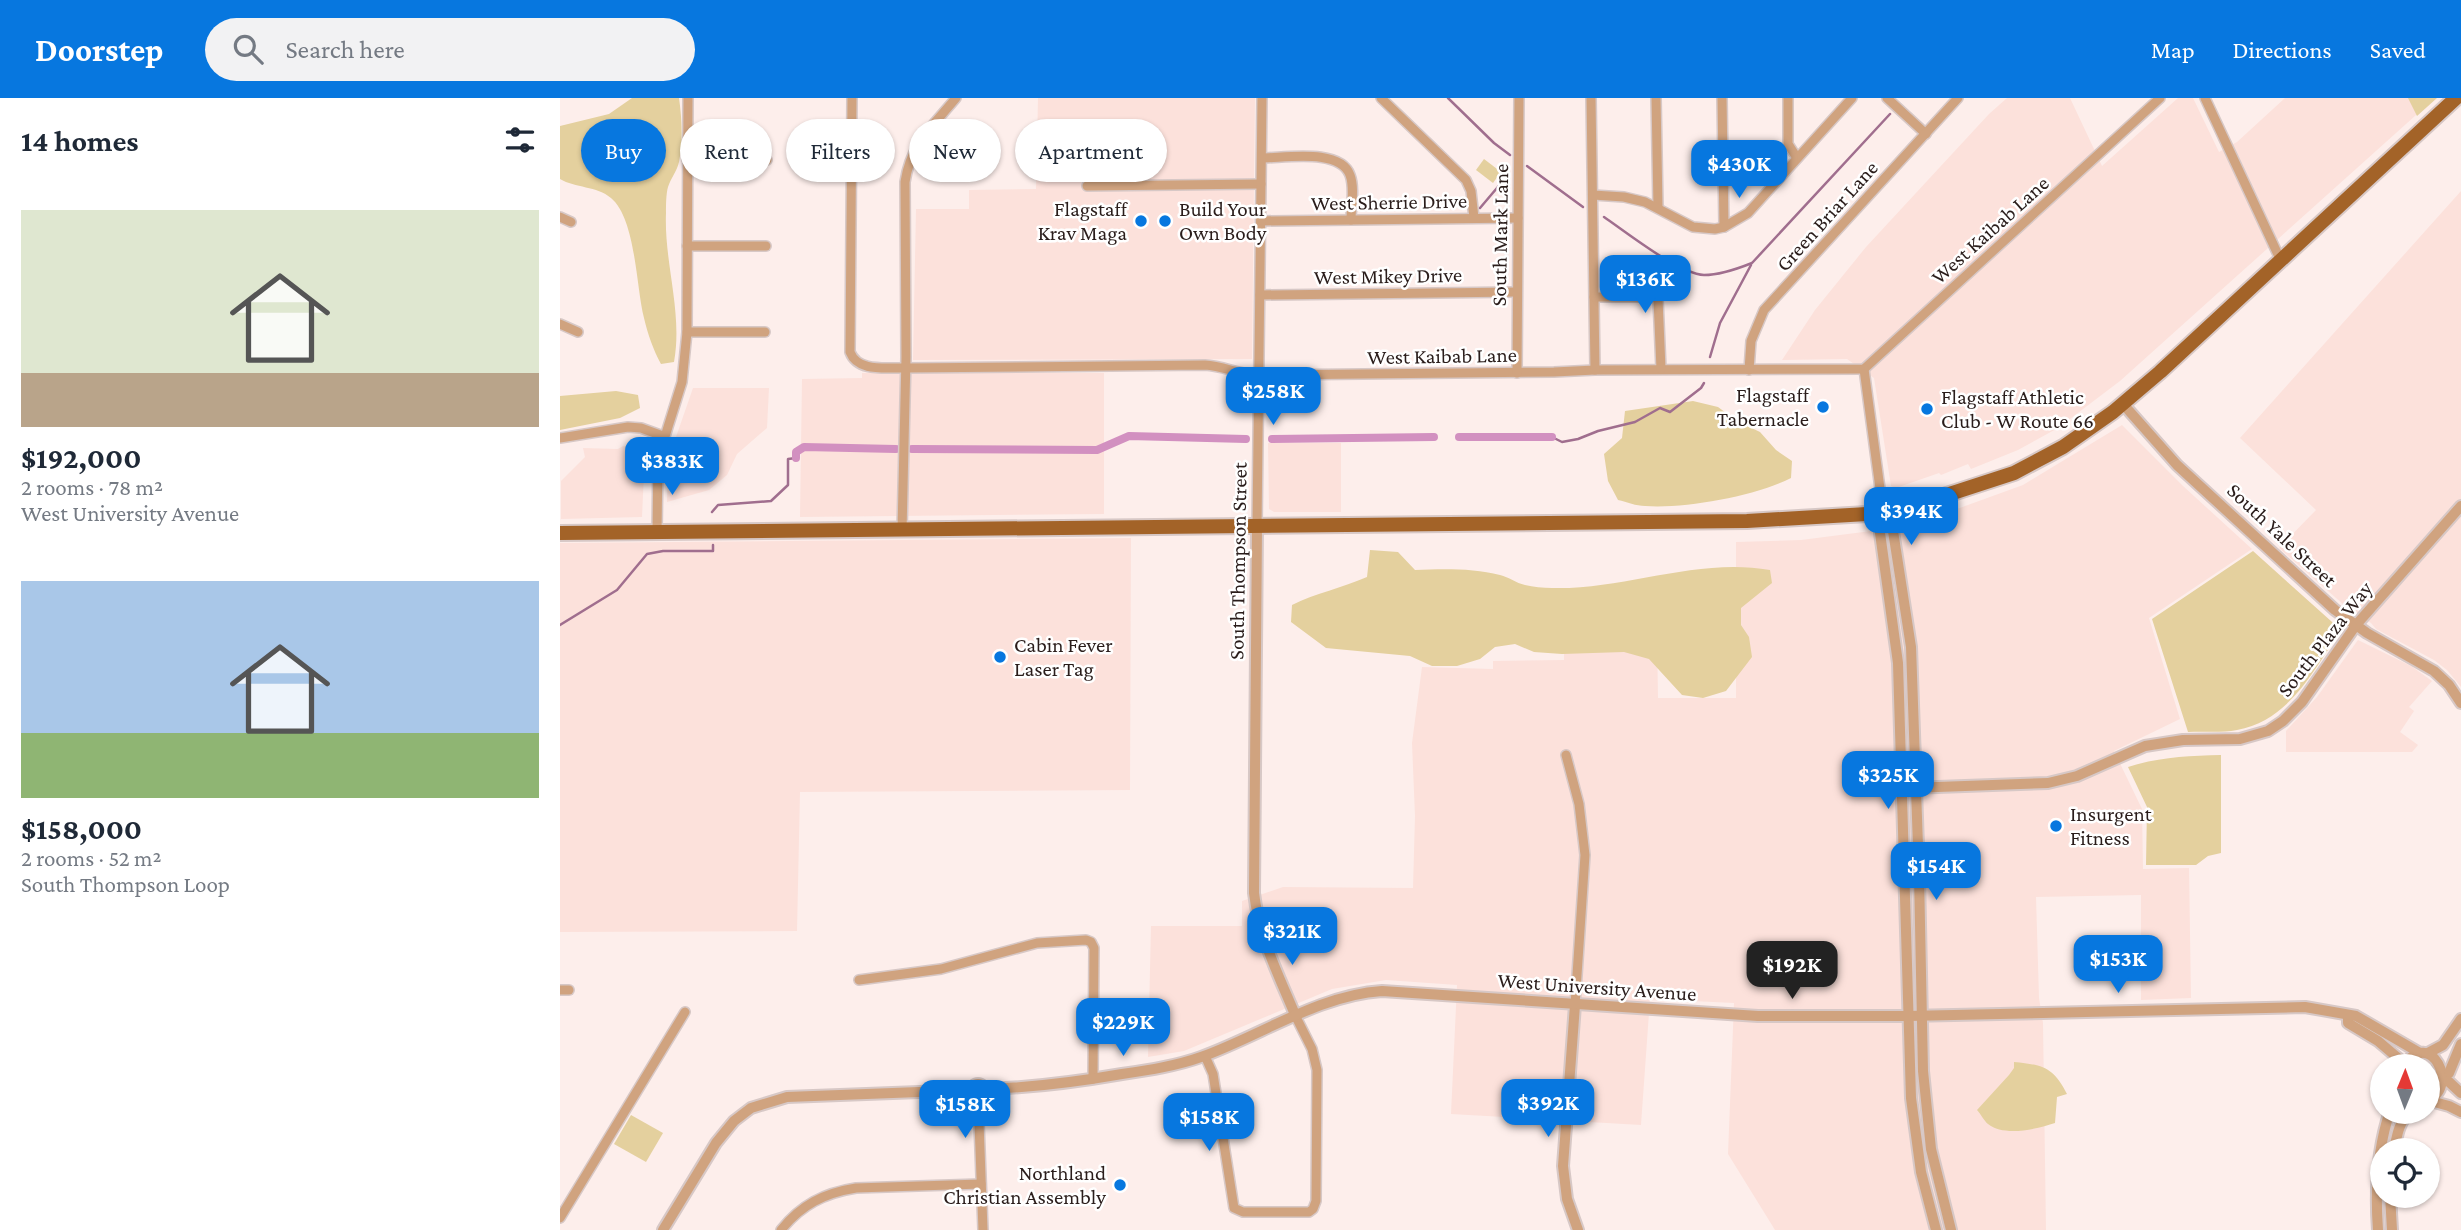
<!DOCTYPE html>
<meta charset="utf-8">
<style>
body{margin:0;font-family:"Crimson Pro",serif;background:#f2f2f3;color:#1f2937;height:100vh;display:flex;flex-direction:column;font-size:26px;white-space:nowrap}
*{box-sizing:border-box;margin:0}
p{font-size:23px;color:#747a83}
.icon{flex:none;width:38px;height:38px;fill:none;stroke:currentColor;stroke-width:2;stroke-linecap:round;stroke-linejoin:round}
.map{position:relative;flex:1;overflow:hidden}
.side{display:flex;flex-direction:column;background:#fff;width:560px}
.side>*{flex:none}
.top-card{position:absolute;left:21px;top:21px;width:665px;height:63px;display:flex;gap:14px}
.needle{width:46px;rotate:1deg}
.tools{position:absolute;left:1810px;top:956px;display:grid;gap:14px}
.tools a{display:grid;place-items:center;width:70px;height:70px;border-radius:50%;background:#fff;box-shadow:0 2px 5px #0004;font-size:35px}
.price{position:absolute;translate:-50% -60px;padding:0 16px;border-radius:14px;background:#0777df;color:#fff;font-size:23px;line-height:46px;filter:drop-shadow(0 2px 4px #0008)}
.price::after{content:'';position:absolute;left:50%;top:42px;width:21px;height:16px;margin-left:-10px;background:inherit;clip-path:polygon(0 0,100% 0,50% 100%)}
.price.active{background:#222;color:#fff}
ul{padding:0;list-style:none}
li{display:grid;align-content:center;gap:14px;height:371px;padding:0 21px}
li span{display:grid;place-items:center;height:217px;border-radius:0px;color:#555}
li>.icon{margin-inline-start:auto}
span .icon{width:126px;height:126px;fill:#fffc;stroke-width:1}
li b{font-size:30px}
h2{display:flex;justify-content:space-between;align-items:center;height:84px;padding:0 21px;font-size:30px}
.tag{padding:0 24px;border-radius:32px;background:#fff;box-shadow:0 2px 5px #0004;font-size:24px;line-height:63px}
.tag.active{background:#0777df;color:#fff}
header{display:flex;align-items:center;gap:42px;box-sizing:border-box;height:98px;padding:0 35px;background:#0777df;color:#fff}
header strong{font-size:33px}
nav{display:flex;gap:38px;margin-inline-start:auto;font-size:24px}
.search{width:490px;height:63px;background:#f2f2f3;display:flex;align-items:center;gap:18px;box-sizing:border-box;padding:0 24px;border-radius:38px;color:#747a83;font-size:26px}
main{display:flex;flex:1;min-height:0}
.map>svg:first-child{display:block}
</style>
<header>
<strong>Doorstep</strong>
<div class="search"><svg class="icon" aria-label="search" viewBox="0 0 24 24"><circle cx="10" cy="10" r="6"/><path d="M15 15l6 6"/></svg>Search here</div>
<nav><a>Map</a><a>Directions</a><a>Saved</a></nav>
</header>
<main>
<section class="side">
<h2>14 homes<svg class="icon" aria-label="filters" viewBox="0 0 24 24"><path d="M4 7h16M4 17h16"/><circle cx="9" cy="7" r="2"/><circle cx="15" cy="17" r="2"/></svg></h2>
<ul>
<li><span style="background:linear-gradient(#dfe7d0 75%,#b9a48a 0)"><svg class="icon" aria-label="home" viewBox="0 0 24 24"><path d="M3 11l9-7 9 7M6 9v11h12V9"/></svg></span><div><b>$192,000</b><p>2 rooms · 78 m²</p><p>West University Avenue</p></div></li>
<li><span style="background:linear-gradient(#a9c7e8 70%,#8fb573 0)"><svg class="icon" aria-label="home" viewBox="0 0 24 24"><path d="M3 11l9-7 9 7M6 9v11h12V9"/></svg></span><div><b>$158,000</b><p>2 rooms · 52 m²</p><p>South Thompson Loop</p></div></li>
</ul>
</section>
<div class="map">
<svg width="1901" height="1132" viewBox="0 0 1901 1132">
<rect width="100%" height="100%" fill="#fdeeeb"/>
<g fill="#fce1db">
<path d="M 478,0 L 695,0 L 692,261 L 353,262 L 356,111 L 409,111 L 409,92 L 476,91 Z"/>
<path d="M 1447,0 L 1510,0 L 1542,68 L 1618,0 L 1633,0 L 1659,54 L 1677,44 L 1725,0 L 1875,0 L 1560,283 L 1498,330 L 1458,352 L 1411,371 L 1408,366 L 1381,377 L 1379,375 L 1336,390 L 1331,388 L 1314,280 L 1287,261 L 1222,262 L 1255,212 L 1306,149 L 1429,16 Z"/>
<path d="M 1901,93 L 1901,589 L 1887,572 L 1874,562 L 1816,531 L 1811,525 L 1792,514 L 1719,450 L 1756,412 L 1680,340 Z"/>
<path d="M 302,275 L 544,275 L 544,416 L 240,419 L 242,281 L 302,280 Z"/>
<path d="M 133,290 L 209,290 L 207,330 L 177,356 L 167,377 L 149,392 L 107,404 L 108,362 Z"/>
<path d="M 1562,327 L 1623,388 L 1692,451 L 1589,520 L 1620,621 L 1554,653 L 1582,711 L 1583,771 L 1629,770 L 1631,900 L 1581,902 L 1581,797 L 1476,799 L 1479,900 L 1483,925 L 1486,1132 L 1215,1132 L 1168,1056 L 1174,905 L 1090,901 L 1081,1027 L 891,1016 L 897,887 L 826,882 L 772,891 L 624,953 L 588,959 L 591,828 L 682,828 L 682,803 L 723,789 L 853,790 L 855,718 L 852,645 L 862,569 L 933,571 L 933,563 L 1004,562 L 1004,543 L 1097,539 L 1098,600 L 1176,600 L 1176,444 L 1241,442 L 1350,428 L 1463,387 Z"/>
<path d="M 708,345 L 781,345 L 781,414 L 714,414 L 709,411 Z"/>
<path d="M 63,348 L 85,352 L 82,419 L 1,421 L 1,383 L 25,359 L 23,350 L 58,351 Z"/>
<path d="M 571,440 L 570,692 L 240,694 L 237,833 L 0,834 L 0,445 Z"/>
<path d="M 1798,542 L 1851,568 L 1872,583 L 1849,609 L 1854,613 L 1840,634 L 1858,647 L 1852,654 L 1726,654 L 1726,633 L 1757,599 Z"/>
</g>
<g fill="#e4d09e">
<path d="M 72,0 L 119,0 C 122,21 123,44 119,64 C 117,73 111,80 108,89 C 106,96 106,107 106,115 C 104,166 123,214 114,264 L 101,266 C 93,251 88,237 84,220 C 76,189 76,121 51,100 C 37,88 15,90 0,81 L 0,28 L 49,16 Z"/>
<path d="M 1848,0 L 1877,0 L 1857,18 Z"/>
<path d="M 924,61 L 941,74 L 933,85 L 916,72 Z"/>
<path d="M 56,293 L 78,297 L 80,310 L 60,320 L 0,332 L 0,298 Z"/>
<path d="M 1133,303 L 1158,309 L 1177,323 L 1200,334 L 1216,352 L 1232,363 L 1231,380 C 1196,398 1125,411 1085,408 C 1076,408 1067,404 1058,402 L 1048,383 L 1044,356 L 1062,340 L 1065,313 Z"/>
<path d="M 810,452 L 838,454 L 855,472 C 882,471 913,470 940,477 C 949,479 956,485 965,487 C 973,489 983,490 992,490 C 1065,492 1137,459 1210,472 L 1212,485 L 1181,510 L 1181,527 L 1189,539 L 1192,559 L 1166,593 L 1143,600 L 1122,597 L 1089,561 L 1064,554 L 1002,556 L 974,554 L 955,546 L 935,549 L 920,561 L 897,568 L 872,568 L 850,558 L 766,550 L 731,524 L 732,507 C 756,495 782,490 807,479 Z"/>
<path d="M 1693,453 L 1781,532 C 1753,573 1730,622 1677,632 C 1662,635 1644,633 1628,634 L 1592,521 Z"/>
<path d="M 1661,657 L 1661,755 L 1648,758 L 1636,767 L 1586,767 L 1587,709 L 1568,669 C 1599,659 1628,658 1661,657 Z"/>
<path d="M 1454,964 C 1483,967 1493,969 1507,996 L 1497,999 L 1495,1025 C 1477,1031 1444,1039 1428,1026 C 1424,1023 1421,1016 1417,1012 L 1449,977 L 1454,970 Z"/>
<path d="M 71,1017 L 103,1035 L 86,1064 L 54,1046 Z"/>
</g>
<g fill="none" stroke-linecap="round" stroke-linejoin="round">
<g stroke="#a06e8e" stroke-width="2.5">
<path d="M 888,0 L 934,45 L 950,57"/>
<path d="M 967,68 L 1023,109"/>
<path d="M 920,110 L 948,77"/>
<path d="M 1044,119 C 1066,134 1119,176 1144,177 C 1160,177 1177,171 1192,165 L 1330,16"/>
<path d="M 1150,259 L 1160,225 L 1191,167"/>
<path d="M 992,339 L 1002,344 L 1018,341 L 1038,333 L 1075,324 L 1100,310 L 1110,314 L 1141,290 L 1144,285"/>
<path d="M 152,414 L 158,407 L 211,403 L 228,387 L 228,361 L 236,360"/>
<path d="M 0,527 L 57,492 L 87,456 L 103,453 L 153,453 L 153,447"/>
</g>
<g stroke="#d290c0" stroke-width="8">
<path d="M 899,339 L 992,339"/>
<path d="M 712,341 L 874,339"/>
<path d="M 352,351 L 537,352 L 569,338 L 686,341"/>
<path d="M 236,360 L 236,354 L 244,349 L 336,351"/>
</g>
<defs>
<g id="minor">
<path d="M 292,0 L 290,254 C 298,275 327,269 346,270 L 645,267 C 664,268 680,277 699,277 L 994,274 L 1035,272 L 1304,271 L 1600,0"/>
<path d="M 821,0 L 906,82 L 911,93 L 914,120"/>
<path d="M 1031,0 L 1035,272"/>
<path d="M 1096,0 L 1098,109"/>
<path d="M 1162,0 L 1164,129"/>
<path d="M 1228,0 L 1228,46 L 1237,60"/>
<path d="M 1327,0 L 1366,36"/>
<path d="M 1645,0 L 1721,163"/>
<path d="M 702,60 C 725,60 780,50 790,77 C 795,90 791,109 791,122"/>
<path d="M 127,61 L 207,62"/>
<path d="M 527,88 L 701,86"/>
<path d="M 1033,97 L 1064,99 L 1085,104 L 1133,129 L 1155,131 L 1164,129 L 1188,115 L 1292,0"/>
<path d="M 0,119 L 11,124"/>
<path d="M 701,123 L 958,120"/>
<path d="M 127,148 L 206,148"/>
<path d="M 700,197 L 957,194"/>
<path d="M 1034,199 L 1094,199 L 1098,201 L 1101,271"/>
<path d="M 0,226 L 18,234"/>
<path d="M 127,234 L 205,234"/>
<path d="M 1304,271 L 1323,413"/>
<path d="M 1189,272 L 1191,243 L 1204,212 L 1398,0"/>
<path d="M 957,275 L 959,0"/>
<path d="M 0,340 L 68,329 L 81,330 L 103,338"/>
<path d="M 697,428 L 702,0"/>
<path d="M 342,433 L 346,259 L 345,84 C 351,45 372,29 396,0"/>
<path d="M 97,434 L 98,361 L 122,284 L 127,234 L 128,0"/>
<path d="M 1006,657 L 1019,706 L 1025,757 L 1015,907"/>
<path d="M 299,882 L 381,871 L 477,845 L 526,842 L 531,844 L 534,850 L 533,981"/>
<path d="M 0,892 L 9,892"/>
<path d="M 645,958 L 653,976 L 674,1110 L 683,1114 L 749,1114 L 753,1111 L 756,1103 L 757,972 L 752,951 L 736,919"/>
<path d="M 418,998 L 423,1132"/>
<path d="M 0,1120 L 125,914"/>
<path d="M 221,1132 C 241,1107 264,1095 296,1090 L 421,1086"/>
</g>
<g id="tertiary">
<path d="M 1563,306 L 1617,367 L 1775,512 L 1807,535 L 1874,573 L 1889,587 L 1901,605"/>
<path d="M 1323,413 L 1333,433 L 1351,549 L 1359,777 L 1363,973 L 1371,1051 L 1391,1132"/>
<path d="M 1323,415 L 1320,435 L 1338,565 L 1351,1000 L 1361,1074 L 1376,1132"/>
<path d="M 697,428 L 694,795 C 699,839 719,878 736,919"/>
<path d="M 1350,690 L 1488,685 L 1517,678 L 1585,648 L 1623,642 L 1680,641 L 1708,633 L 1723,623 L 1742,604 L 1796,527 L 1901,408"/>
<path d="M 1015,907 L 1003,1068 L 1007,1101 L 1018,1132"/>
<path d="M 1788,918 L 1788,925 L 1818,943 L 1845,966"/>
<path d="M 1868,955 L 1883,947 L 1901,921"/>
<path d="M 1844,968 C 1870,928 1901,990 1867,1002"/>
<path d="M 1889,975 L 1901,946"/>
<path d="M 1888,983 L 1901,995"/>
<circle cx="418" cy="992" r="6"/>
<path d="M 423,991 C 471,990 516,984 562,976 C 589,972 616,968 641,959 C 700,938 759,897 822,893 L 1198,918 L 1348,918 L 1745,909 L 1796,918 L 1860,955"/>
<path d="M 1867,1002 L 1889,1008 L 1901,1014"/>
<path d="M 1834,1052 C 1837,1037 1839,1024 1850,1013"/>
<path d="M 1830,1097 L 1832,1132"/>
<path d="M 103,1132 L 156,1045 L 174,1023 L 191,1010 L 227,999 L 412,992"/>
<path d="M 1818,1132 C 1815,1092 1817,1052 1830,1013"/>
</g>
<path id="primary" d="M 0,435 L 1187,423 L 1307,416 L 1365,404 L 1454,375 L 1503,349 L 1553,314 L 1600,274 L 1896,0"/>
</defs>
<use href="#minor" stroke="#d7c8c6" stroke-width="12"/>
<use href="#tertiary" stroke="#d7c8c6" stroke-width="14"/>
<use href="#primary" stroke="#d7c8c6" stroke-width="18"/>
<use href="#minor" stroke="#d0a37f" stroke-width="9"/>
<use href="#tertiary" stroke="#d0a37f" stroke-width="10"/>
<use href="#primary" stroke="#a36328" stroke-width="14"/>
</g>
<g fill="#0777df" stroke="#fff" stroke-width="2.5">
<circle cx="581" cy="123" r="7"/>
<circle cx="605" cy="123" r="7"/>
<circle cx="1263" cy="309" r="7"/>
<circle cx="1367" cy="311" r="7"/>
<circle cx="440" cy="559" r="7"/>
<circle cx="1496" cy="728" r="7"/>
<circle cx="560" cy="1087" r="7"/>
</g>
<g text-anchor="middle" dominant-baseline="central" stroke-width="5" stroke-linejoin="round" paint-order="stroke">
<g font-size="21" fill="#2a1d1b" stroke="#fff">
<text transform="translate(829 104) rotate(-1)">West Sherrie Drive</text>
<text transform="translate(1267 118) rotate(-48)">Green Briar Lane</text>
<text transform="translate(1430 132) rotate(-42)">West Kaibab Lane</text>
<text transform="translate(940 137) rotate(-89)">South Mark Lane</text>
<text transform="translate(828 178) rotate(-1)">West Mikey Drive</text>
<text transform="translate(882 258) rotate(-1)">West Kaibab Lane</text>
<text transform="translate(1722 437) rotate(43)">South Yale Street</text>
<text transform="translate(678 463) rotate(-89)">South Thompson Street</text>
<text transform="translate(1765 541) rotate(-52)">South Plaza Way</text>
<text transform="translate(1037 889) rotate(4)">West University Avenue</text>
</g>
<g font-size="21" fill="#2a1d1b" stroke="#fff" text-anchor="start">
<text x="567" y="111" text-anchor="end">Flagstaff<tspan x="567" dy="24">Krav Maga</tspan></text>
<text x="619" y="111">Build Your<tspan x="619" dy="24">Own Body</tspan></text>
<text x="1249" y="297" text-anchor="end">Flagstaff<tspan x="1249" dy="24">Tabernacle</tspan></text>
<text x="1381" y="299">Flagstaff Athletic<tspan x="1381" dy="24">Club - W Route 66</tspan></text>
<text x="454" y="547">Cabin Fever<tspan x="454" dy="24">Laser Tag</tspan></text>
<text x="1510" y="716">Insurgent<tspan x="1510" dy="24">Fitness</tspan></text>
<text x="546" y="1075" text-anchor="end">Northland<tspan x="546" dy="24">Christian Assembly</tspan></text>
</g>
</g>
</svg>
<div class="tools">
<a><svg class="needle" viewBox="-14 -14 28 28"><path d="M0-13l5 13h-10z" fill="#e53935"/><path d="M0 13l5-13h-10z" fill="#747a83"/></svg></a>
<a><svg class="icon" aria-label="locate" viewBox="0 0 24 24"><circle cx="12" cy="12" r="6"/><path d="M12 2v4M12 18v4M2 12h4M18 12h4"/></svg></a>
</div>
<b class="price" style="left:1179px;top:102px">$430K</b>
<b class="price" style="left:1085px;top:217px">$136K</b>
<b class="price" style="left:713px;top:329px">$258K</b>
<b class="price" style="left:112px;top:399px">$383K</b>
<b class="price" style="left:1351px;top:449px">$394K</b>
<b class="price" style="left:1328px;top:713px">$325K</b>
<b class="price" style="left:1376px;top:804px">$154K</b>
<b class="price" style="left:732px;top:869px">$321K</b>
<b class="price" style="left:1558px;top:897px">$153K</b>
<b class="price active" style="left:1232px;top:903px">$192K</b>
<b class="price" style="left:563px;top:960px">$229K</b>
<b class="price" style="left:988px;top:1041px">$392K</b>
<b class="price" style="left:405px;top:1042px">$158K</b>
<b class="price" style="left:649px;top:1055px">$158K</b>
<div class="top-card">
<a class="tag active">Buy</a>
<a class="tag">Rent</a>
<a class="tag">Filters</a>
<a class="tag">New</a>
<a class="tag">Apartment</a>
</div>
</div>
</main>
